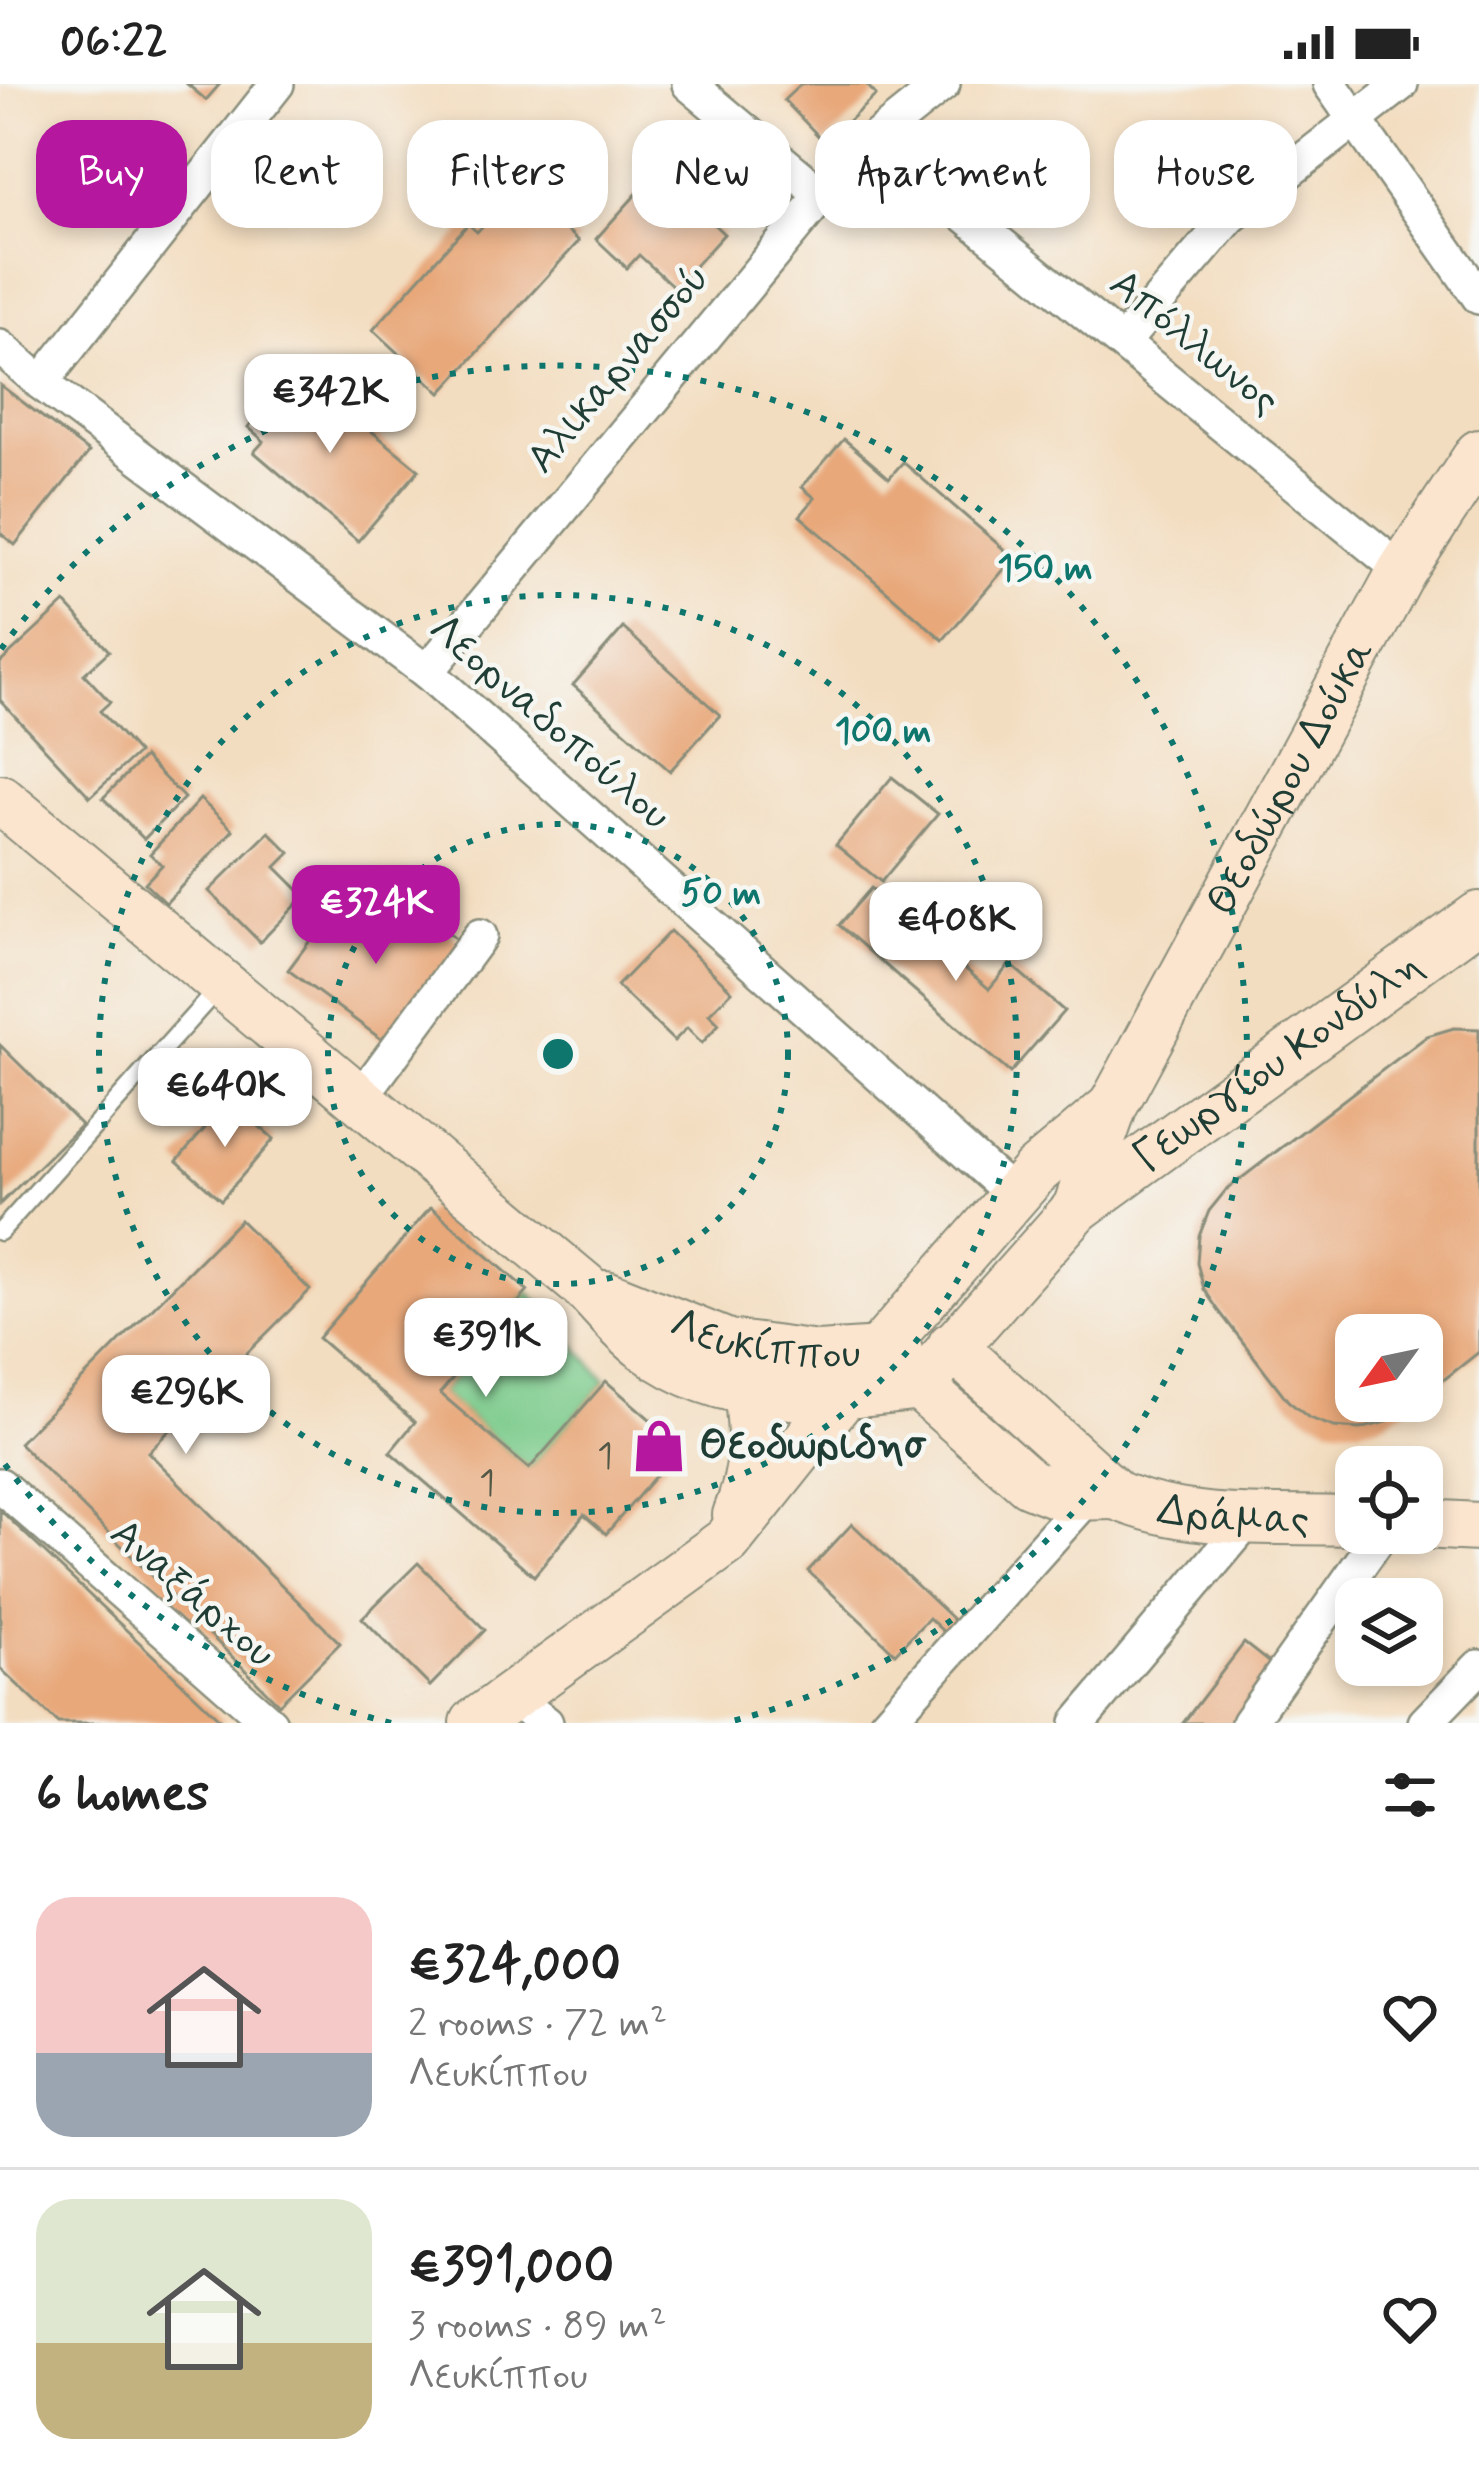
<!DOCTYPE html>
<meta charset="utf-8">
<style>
body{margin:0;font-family:Mynerve,sans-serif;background:#f2f2f2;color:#222;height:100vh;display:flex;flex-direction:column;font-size:45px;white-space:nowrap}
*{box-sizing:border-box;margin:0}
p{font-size:39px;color:#767676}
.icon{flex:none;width:66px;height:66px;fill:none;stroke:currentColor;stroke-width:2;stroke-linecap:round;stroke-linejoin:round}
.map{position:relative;height:1639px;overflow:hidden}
.details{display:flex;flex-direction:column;background:#fff;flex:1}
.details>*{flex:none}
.guide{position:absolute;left:36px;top:36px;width:1407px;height:108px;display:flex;gap:24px}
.needle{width:78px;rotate:237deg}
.controls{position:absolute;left:1335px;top:1230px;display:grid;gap:24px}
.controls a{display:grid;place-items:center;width:108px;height:108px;border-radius:24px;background:#fff;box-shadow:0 6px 18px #0003;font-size:60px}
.price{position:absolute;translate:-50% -102px;padding:0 27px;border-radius:24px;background:#fff;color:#222;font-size:39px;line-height:78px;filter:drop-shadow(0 3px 6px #0008)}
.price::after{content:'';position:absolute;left:50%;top:72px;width:36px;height:27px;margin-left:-18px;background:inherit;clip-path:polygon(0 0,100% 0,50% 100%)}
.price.active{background:#b5179e;color:#fff}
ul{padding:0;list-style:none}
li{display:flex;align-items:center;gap:36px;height:300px;padding:0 36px}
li+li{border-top:3px solid #e0e0e0}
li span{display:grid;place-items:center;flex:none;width:336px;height:240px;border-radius:36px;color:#555}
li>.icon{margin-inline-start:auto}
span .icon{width:144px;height:144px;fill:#fffc;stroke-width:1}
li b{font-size:51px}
h2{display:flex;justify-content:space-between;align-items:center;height:144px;padding:0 36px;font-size:51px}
.tag{padding:0 42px;border-radius:36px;background:#fff;box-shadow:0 6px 18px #0003;font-size:42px;line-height:108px}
.tag.active{background:#b5179e;color:#fff}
.status{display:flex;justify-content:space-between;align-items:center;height:84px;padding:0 60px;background:#fff;direction:ltr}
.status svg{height:33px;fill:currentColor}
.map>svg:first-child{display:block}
</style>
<div class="status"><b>06:22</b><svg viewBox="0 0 49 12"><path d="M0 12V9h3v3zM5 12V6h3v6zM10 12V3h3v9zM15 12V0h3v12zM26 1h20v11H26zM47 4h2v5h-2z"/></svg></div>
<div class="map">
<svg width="1479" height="1639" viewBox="0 0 1479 1639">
<rect width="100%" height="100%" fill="#f6f6f2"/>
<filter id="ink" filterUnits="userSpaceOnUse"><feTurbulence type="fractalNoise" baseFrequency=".00833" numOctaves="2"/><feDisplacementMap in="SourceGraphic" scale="24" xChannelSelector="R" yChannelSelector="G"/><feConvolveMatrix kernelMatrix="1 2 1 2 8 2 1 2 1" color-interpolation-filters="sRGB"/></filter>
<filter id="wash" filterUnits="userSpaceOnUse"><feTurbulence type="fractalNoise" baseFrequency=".004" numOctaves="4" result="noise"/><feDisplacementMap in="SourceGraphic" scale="48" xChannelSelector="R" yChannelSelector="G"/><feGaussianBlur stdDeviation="2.7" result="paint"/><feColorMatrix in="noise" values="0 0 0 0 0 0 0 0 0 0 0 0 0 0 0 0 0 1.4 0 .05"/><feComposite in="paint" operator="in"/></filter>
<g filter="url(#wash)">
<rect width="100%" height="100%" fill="#f3ddc0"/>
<path fill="#7bcb8b" stroke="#4d8460" stroke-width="3" d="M 528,1207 L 606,1297 L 529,1385 L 440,1309 Z"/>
<g id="blocks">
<g fill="#e8a87a">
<path d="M 187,0 L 220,0 L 206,16 Z"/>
<path d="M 801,0 L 866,0 L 876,11 L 825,59 L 784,16 Z"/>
<path d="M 665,78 L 696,106 L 688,116 L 724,150 L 675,204 L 639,171 L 627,184 L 596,155 Z"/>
<path d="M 519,102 L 579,157 L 441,309 L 373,246 L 468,140 L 477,148 Z"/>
<path d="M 297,286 L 419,386 L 358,457 L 254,368 L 264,357 L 248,343 Z"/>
<path d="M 0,301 L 89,368 L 15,461 L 0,449 Z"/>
<path d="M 844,355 L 889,394 L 903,378 L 1014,474 L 943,556 L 800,432 L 815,414 L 802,403 Z"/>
<path d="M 65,519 L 109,567 L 84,590 L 110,618 L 100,627 L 138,669 L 90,713 L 0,616 L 0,579 Z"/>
<path d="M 623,544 L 720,631 L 670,687 L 573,601 Z"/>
<path d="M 144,673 L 184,714 L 144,755 L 103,714 Z"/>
<path d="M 892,693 L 938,730 L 881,798 L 836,761 Z"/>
<path d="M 200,715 L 233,746 L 166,819 L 145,799 L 162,781 L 150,770 Z"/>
<path d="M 269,748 L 290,769 L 276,783 L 305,812 L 260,858 L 209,807 Z"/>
<path d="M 871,804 L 989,905 L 1010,880 L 1064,927 L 1010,989 L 839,841 Z"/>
<path d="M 341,815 L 391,852 L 413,823 L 464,861 L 389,961 L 288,886 Z"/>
<path d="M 670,847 L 732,907 L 709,930 L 719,940 L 702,959 L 687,944 L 674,957 L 617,902 Z"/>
<path d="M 1454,944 L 1479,945 L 1479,1268 L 1422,1313 L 1422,1251 L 1356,1251 L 1356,1317 L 1416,1317 L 1386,1338 L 1360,1345 L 1334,1343 L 1309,1334 L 1288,1317 L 1219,1227 L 1204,1205 L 1197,1179 L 1199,1152 L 1209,1127 L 1226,1106 L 1427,952 Z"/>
<path d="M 0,961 L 81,1041 L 0,1120 Z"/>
<path d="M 229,1016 L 274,1055 L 221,1116 L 177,1077 Z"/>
<path d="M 431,1123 L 528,1207 L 440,1309 L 529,1385 L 606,1297 L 681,1362 L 606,1450 L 584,1431 L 534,1492 L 390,1368 L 415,1338 L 318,1254 Z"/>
<path d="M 240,1136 L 310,1206 L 148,1368 L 340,1559 L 279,1620 L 19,1359 Z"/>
<path d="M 0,1426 L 224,1639 L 58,1639 L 0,1584 Z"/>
<path d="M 852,1440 L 960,1542 L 949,1553 L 929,1534 L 895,1569 L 808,1487 Z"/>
<path d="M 418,1479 L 485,1546 L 430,1602 L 362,1534 Z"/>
<path d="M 1244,1559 L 1281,1588 L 1242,1639 L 1183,1639 Z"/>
</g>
</g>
</g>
<g filter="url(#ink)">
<use href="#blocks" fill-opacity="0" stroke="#898d7a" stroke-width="3"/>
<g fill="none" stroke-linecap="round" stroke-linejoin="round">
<defs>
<path id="lane" d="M 0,1148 L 220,902"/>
<g id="street">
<path d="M 689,0 L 822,111"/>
<path d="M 1330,0 L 1479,213"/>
<path d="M 873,56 L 1402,487"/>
<path d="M 1123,258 L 1230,133 L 1401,0"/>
<path d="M 0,263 L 41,299 L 427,588 L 1015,1112"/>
<path d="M 41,299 L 277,0"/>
<path d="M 427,588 L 822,111 L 873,56 L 943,0"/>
<path d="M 358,1017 L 480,852"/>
<path d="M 0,1401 L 270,1639"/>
<path d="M 510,1613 L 546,1639"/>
<path d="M 886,1639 L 1088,1413"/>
<path d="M 1078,1639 L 1251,1433"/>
<path d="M 1248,1639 L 1382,1449"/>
<path d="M 1425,1639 L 1479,1583"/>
</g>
<g id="secondary">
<path d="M 0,715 L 585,1203 C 604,1222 622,1246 644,1262 C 727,1324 822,1315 919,1302"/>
<path id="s1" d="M 1077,1124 L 1479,832"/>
<path id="s2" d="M 606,1211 L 728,1260 L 818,1272 L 898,1267"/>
<path id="s3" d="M 952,1262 L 1116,1411 C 1189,1443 1277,1434 1356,1437"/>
<path id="s4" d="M 919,1302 L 1077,1124 L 1113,1022 L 1402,487 L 1479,370"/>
<path d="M 919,1302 L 1029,1399 L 1062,1412 L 1116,1411"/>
<path d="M 737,1431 C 756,1383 754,1356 748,1305"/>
<path d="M 1422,1440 L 1479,1443"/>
<path d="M 475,1639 L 727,1457 L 877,1269 L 1035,1088 L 1110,1025"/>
</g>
</defs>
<use href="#lane" stroke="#898d7a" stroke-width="21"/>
<use href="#street" stroke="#898d7a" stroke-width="38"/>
<use href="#secondary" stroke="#898d7a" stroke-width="52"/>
<use href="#lane" stroke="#fff" stroke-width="16"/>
<use href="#street" stroke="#fff" stroke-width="33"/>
<use href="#secondary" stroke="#fbe5cf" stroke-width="48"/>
</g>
</g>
<g fill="none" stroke="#0f766e" stroke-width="6" stroke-dasharray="6 12">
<circle cx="558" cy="970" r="230"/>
<circle cx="558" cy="970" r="459"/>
<path d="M391 1639A689 689 0 0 1 1 1375M1 565A689 689 0 1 1 725 1639"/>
</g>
<defs>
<symbol id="shop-bare" viewBox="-9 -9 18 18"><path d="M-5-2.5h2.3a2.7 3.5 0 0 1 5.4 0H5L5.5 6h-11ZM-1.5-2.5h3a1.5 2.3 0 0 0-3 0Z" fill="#b5179e" stroke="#f6f6f2" stroke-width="2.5" paint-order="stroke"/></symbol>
</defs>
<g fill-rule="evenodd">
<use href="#shop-bare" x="621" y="1324" width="76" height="76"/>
</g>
<g text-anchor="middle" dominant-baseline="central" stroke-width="9" stroke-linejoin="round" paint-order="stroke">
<g font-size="36" fill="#515846">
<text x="605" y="1373">1</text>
<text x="487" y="1400">1</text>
</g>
<g font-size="42" fill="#1f3d34" stroke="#f6f6f2">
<text transform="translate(1194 259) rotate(39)">Απόλλωνος</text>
<text transform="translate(619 285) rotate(-50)">Αλικαρνασσού</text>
<text transform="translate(549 639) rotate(41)">Λεορναδοπούλου</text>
<text stroke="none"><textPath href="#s4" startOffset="720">Θεοδώρου Δούκα</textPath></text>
<text stroke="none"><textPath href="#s1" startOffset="249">Γεωργίου Κονδύλη</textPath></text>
<text stroke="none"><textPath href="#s2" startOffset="168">Λευκίππου</textPath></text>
<text stroke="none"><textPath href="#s3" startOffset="342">Δράμας</textPath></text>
<text transform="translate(192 1510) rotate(41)">Αναξάρχου</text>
</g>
<g font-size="42" font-weight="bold" fill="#1f3d34" stroke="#f6f6f2" text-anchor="start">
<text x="699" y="1362">Θεοδωριδησ</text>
</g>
</g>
<circle cx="558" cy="970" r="18" fill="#0f766e" stroke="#f6f6f2" stroke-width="6"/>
<g font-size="36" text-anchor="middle" font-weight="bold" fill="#0f766e" stroke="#f6f6f2" stroke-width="9" stroke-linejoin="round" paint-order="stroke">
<text x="1045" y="495">150 m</text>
<text x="883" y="658">100 m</text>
<text x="721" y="820">50 m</text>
</g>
</svg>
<div class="controls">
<a><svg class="needle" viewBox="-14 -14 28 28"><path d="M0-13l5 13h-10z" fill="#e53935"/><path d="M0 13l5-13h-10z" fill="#767676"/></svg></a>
<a><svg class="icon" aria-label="locate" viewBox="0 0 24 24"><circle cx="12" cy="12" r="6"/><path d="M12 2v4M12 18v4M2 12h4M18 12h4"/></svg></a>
<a><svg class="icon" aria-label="layers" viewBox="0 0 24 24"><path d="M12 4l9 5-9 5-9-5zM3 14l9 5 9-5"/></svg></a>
</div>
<b class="price" style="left:330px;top:372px">€342K</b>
<b class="price active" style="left:376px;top:883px">€324K</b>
<b class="price" style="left:956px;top:900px">€408K</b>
<b class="price" style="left:225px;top:1066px">€640K</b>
<b class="price" style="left:486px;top:1316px">€391K</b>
<b class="price" style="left:186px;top:1373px">€296K</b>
<div class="guide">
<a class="tag active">Buy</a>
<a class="tag">Rent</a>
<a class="tag">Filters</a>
<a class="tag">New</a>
<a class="tag">Apartment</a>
<a class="tag">House</a>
</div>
</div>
<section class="details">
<h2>6 homes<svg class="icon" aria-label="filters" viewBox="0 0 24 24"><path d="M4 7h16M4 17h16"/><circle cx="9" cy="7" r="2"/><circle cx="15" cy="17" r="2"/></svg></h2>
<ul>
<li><span style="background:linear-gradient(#f6c9c9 65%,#9aa5b1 0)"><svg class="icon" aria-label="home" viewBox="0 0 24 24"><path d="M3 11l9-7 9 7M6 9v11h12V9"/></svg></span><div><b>€324,000</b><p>2 rooms · 72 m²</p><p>Λευκίππου</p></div><svg class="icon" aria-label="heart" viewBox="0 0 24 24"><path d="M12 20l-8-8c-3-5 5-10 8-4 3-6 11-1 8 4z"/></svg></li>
<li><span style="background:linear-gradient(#dfe7d0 60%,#c2b280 0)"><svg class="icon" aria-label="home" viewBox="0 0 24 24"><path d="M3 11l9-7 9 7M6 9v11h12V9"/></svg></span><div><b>€391,000</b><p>3 rooms · 89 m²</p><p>Λευκίππου</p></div><svg class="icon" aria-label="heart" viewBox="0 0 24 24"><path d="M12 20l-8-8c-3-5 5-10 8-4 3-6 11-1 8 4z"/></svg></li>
</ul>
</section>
